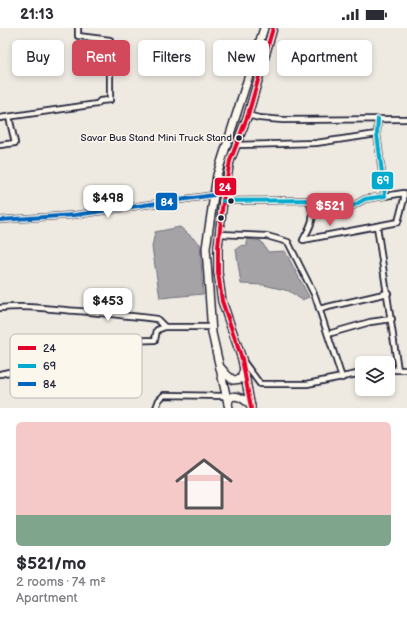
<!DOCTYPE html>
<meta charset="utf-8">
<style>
body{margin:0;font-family:"Balsamiq Sans",sans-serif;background:#f7f7f7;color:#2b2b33;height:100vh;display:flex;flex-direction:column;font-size:15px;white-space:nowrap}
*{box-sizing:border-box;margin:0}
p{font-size:13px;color:#7c7c81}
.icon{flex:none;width:22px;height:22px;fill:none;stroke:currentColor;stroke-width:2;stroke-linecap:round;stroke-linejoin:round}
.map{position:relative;height:380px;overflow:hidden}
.drawer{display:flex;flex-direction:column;background:#fff;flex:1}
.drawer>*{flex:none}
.banner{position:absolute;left:12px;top:12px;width:383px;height:36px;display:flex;gap:8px}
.tools{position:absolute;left:355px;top:328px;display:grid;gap:8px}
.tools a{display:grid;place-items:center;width:40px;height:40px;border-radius:6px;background:#fff;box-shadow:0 2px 6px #0003;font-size:20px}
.price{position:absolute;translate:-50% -34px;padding:0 9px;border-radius:8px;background:#fff;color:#222;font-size:13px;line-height:26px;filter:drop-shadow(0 1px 2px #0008)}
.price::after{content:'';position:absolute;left:50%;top:24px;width:12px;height:9px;margin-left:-6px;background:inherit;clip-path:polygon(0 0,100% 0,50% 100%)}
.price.current{background:#d1495b;color:#fff}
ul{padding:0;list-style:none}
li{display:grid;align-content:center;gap:8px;height:212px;padding:0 16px}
li span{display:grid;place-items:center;height:124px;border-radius:6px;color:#555}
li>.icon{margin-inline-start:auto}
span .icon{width:72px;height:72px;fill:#fffc;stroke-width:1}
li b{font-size:17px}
.pill{padding:0 14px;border-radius:6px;background:#fff;box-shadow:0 2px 6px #0003;font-size:14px;line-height:36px}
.pill.current{background:#d1495b;color:#fff}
.status{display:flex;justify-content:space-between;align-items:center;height:28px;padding:0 20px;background:#fff;direction:ltr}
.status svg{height:11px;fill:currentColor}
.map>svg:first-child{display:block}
</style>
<div class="status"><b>21:13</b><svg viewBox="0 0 49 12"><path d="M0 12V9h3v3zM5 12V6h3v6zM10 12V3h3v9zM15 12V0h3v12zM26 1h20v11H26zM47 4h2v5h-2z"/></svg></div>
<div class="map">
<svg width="407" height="380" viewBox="0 0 407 380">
<rect width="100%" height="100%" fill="#eeeae2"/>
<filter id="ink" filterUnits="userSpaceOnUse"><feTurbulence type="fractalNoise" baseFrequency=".025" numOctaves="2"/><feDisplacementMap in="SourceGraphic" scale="8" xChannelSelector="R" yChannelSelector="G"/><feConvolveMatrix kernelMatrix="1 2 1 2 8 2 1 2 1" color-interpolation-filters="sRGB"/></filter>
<g filter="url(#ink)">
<g fill="#a6a3a7" stroke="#716f7c">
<path d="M 180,199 L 200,216 L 203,266 L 160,270 L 152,219 L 155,204 Z"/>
<path d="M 247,211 L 261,213 L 268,224 L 285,223 L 309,269 L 302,272 L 289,263 L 264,257 L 241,256 L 236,221 L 242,217 L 247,218 Z"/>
</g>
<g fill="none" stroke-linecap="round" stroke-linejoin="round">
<defs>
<g id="minor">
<path d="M 248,87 L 259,90 L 283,92 L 407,91"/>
<path d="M 0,90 L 97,76 L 100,73 L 110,72 L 110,12 L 78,8 L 78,0"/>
<path d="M 0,117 L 15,115 L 9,89"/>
<path d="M 236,117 L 316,115 L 377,106"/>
<path d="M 385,168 L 404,165 L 404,171 L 398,194 L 377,198 L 398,342"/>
<path d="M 308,172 C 317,189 311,197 303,212 L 377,198"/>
<path d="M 223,173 L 316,172 L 333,179 L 351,179 L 365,171 L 385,168 L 377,106 L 378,91"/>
<path d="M 0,192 L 75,187 L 214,167"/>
<path d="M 219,206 L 267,208 L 288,214 L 315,268 L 342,350"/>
<path d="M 0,280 C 26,277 51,281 77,283 C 104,285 131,288 157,291 L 165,299 L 212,299"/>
<path d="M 319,281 L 388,265"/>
<path d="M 328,306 L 370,294 L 392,291"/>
<path d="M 243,333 L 260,356 L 307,356 L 362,345"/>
<path d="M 388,342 L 407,342"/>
<path d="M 0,346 L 60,333 L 107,327 L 109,325 L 117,324 L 118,313 L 155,312 L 157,302 L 165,299"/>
<path d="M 156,380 L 159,372 L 164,367 L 226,368"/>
</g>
<g id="trunk">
<path d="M 221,340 L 227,347 L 233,352 L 241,351 L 243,344"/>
<path d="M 228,376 C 230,361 245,371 251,378"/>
<path d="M 229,380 L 212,305 L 206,220 L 217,147 L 264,0"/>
<path d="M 251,380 L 242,331 L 222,273 L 218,244 L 218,219 L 223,173 L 230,133 L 248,87 L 273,0"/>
</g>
</defs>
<use href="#minor" stroke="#22223b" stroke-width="8"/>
<use href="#trunk" stroke="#22223b" stroke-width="10"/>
<use href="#minor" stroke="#fbf7ec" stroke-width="4.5"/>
<use href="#trunk" stroke="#fbf7ec" stroke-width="7"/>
<defs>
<path id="bus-1" d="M 251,380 L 242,331 L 222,273 L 218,244 L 218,219 L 223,173 L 230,133 L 248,87 L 273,0"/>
<path id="bus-2" d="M 223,173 L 316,172 L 333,179 L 351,179 L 365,171 L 385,168 L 377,106 L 378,91"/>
<path id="bus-3" d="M 0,192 L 75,187 L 214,167"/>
</defs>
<use href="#bus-1" stroke="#fbf7ec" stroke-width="7"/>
<use href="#bus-2" stroke="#fbf7ec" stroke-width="7"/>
<use href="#bus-3" stroke="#fbf7ec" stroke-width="7"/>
<use href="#bus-1" stroke="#e4002b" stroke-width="4"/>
<use href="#bus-2" stroke="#00a9ce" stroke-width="4"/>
<use href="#bus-3" stroke="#0065bd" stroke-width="4"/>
</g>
</g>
<g fill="#22223b" stroke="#fbf7ec" stroke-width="1.5">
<circle cx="239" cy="110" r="3.5"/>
<circle cx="231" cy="173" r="3.5"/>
<circle cx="221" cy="190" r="3.5"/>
</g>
<g text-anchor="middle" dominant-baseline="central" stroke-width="3" stroke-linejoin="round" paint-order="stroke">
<g font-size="10" fill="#22223b" stroke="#fbf7ec" text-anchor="end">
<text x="232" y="110">Savar Bus Stand Mini Truck Stand</text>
</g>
</g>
<rect x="10" y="306" width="132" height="64" rx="6" fill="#fbf7ec" stroke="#bab7b7" stroke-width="1"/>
<rect x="18" y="318" width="18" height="4" fill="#e4002b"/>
<rect x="18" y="336" width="18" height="4" fill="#00a9ce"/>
<rect x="18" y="354" width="18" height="4" fill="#0065bd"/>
<g font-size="11" fill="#22223b">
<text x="43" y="324">24</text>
<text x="43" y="342">69</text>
<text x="43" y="360">84</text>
</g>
<g stroke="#fbf7ec" stroke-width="1.5">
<rect x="371" y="143" width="23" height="19" rx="4" fill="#00a9ce"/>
<rect x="214" y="149" width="23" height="19" rx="4" fill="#e4002b"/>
<rect x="155" y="164" width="23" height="19" rx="4" fill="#0065bd"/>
</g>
<g font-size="11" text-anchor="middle" font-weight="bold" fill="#fff">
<text x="383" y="156">69</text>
<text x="225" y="163">24</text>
<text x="167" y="178">84</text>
</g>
</svg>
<div class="tools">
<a><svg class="icon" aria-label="layers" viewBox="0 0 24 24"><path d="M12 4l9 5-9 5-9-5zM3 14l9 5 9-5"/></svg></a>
</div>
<b class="price" style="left:108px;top:191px">$498</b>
<b class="price current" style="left:330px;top:199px">$521</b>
<b class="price" style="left:108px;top:294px">$453</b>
<div class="banner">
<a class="pill">Buy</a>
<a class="pill current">Rent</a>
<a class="pill">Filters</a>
<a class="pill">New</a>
<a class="pill">Apartment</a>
</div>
</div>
<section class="drawer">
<ul>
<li><span style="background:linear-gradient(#f6c9c9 75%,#7fa58c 0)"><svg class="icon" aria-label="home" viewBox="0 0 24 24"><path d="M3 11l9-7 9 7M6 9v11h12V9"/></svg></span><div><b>$521/mo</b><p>2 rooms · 74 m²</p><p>Apartment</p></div></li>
</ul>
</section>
